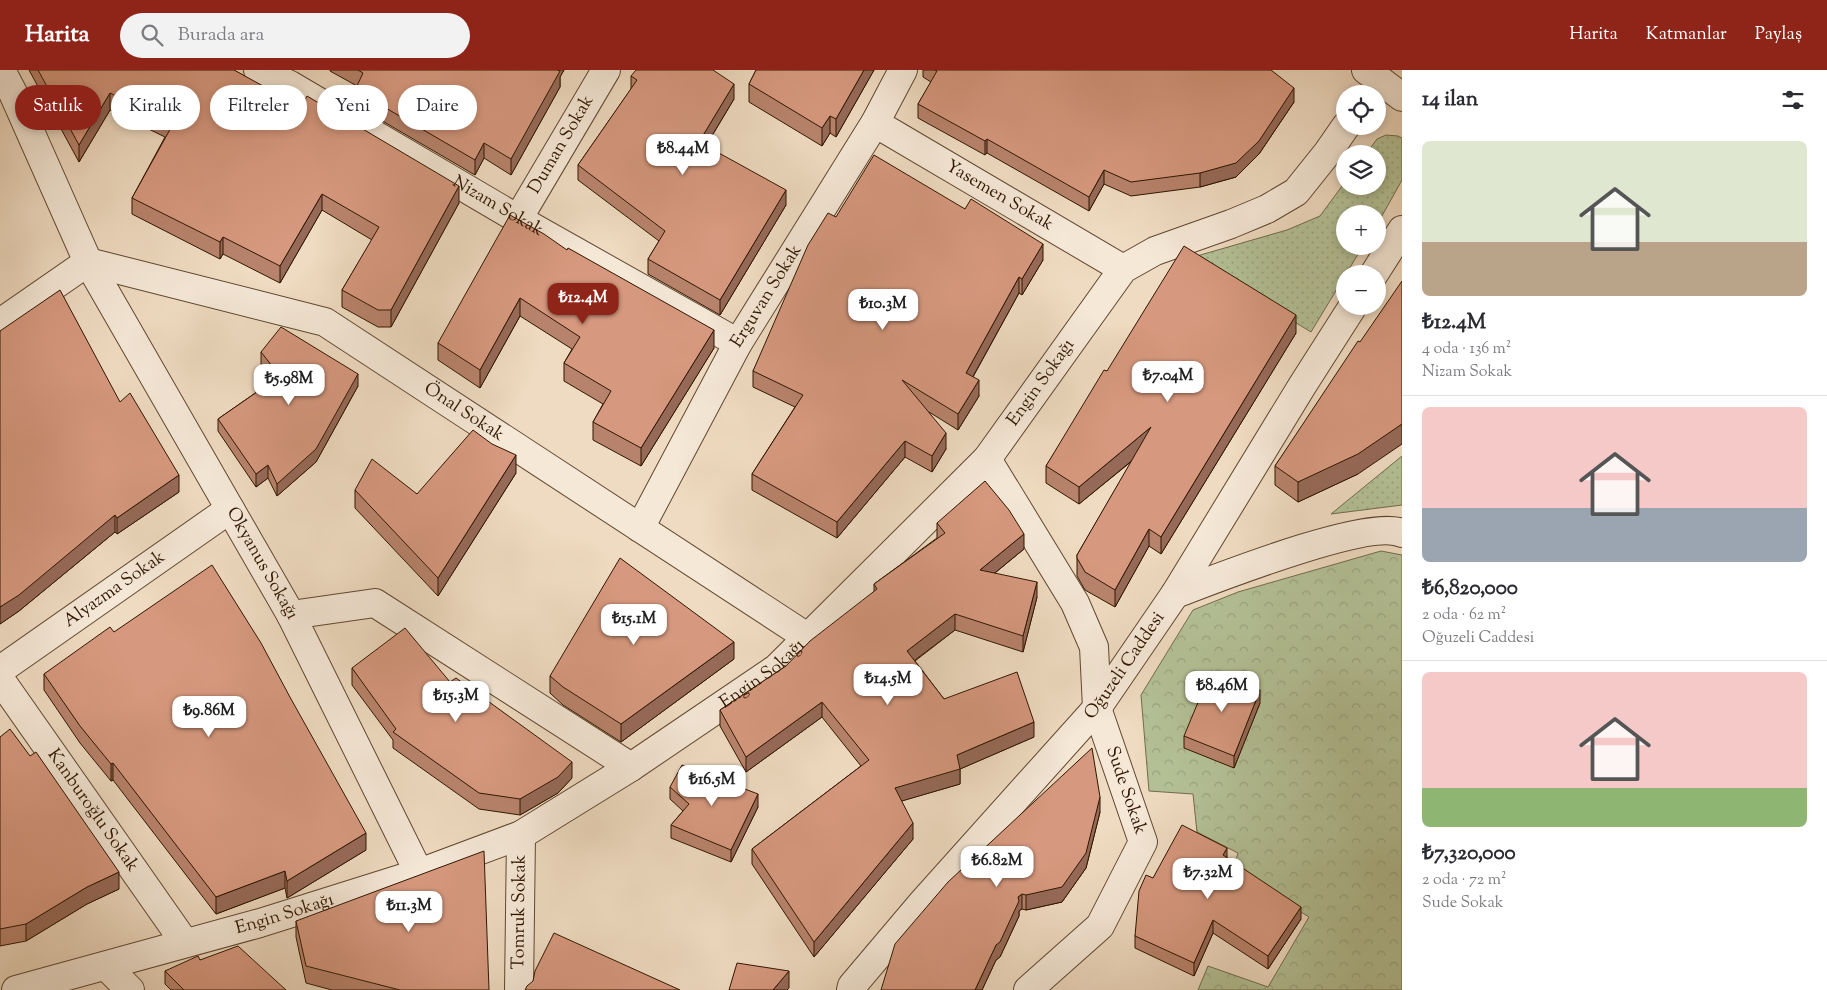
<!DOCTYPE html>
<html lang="tr">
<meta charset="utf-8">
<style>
body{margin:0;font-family:"Sorts Mill Goudy",serif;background:#f2f2f3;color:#2b2b33;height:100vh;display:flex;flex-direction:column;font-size:19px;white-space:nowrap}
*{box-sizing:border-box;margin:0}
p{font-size:16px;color:#7c7c81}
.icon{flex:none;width:28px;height:28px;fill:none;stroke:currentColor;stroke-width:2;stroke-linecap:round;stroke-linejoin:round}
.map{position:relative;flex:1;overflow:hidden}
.sheet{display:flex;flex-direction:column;background:#fff;width:425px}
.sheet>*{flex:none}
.top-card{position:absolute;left:15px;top:15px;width:475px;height:45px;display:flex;gap:10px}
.fabs{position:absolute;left:1336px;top:15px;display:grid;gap:10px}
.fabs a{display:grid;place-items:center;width:50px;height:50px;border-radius:50%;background:#fff;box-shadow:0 2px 8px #0003;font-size:25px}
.price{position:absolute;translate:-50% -42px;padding:0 11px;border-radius:10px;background:#fff;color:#222;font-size:16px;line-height:32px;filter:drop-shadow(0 1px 2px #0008)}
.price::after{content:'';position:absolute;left:50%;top:30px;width:15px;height:11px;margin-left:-8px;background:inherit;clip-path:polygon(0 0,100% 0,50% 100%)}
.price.current{background:#8f2418;color:#fff}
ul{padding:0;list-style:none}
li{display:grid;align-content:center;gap:10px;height:265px;padding:0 20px}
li+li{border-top:1px solid #e1e1e2}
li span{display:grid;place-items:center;height:155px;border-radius:8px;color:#555}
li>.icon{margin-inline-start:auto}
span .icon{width:90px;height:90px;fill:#fffc;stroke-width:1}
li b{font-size:21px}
h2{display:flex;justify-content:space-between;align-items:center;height:60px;padding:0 20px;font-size:21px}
.pill{padding:0 18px;border-radius:22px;background:#fff;box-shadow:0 2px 8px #0003;font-size:18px;line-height:45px}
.pill.current{background:#8f2418;color:#fff}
header{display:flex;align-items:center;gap:30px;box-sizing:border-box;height:70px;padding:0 25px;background:#8f2418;color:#fff}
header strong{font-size:24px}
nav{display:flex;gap:28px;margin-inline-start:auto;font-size:18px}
.search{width:350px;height:45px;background:#f2f2f3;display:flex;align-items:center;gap:12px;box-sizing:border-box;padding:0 18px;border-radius:28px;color:#7c7c81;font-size:19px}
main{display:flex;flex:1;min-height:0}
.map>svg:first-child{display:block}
</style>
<header>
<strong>Harita</strong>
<div class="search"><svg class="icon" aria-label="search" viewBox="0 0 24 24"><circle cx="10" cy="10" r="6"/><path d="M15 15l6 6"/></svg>Burada ara</div>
<nav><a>Harita</a><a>Katmanlar</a><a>Paylaş</a></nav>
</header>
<main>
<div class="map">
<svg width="1402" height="920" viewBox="0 0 1402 920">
<defs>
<pattern id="green-dots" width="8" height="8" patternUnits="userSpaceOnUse" patternTransform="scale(1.25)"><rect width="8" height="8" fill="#b4c197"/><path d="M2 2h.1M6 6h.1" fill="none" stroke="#9ba580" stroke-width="1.8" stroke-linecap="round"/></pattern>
<pattern id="forest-crowns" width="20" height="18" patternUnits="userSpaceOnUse" patternTransform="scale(1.25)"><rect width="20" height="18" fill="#b4c197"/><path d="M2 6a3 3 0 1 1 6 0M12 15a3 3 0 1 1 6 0" fill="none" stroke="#9ba580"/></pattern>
</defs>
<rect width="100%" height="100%" fill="#efdbc1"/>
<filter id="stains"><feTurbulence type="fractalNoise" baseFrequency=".004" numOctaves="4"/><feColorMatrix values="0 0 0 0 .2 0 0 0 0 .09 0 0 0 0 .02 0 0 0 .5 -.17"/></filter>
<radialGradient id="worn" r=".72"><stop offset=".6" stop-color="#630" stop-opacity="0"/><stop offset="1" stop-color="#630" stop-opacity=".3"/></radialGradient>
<g fill="url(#green-dots)" stroke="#726c4c">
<path d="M 1386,65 L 1398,66 L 1402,68 L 1402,110 L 1378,153 L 1378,144 L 1345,144 L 1345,176 L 1363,176 L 1311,262 L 1190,188 L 1287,160 L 1320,146 L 1345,112 L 1345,116 L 1378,116 L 1378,84 L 1366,84 L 1377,69 Z"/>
<path d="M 1402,386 L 1402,435 L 1331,444 Z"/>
</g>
<path fill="url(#forest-crowns)" stroke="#726c4c" d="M 1381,481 L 1402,485 L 1402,920 L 1198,920 L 1208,896 L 1268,917 L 1309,847 L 1233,800 L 1238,783 L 1197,762 L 1193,724 L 1149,721 L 1141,625 L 1193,540 L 1238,522 Z"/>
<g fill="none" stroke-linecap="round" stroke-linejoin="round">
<defs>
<g id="street">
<path id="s1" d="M 1,0 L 13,23 L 88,192 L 291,545 L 419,803"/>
<path id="s2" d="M 258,0 L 290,15 L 518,149 L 738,273"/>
<path d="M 1366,0 L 1402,27"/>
<path id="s3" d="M 875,53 L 1123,199"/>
<path id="s4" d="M 518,149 L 606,0"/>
<path id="s5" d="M 88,192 L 325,252 L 807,567"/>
<path d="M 1374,204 L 1402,160"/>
<path d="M 0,253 L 88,192"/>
<path id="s6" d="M 987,389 L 1075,533 L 1094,577 L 1097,638 L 1143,772 L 1100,856 L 1028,920"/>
<path id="s7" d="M 640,458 L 738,273 L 875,53 L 903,0"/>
<path d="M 1175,524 C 1215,509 1368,448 1402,463"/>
<path d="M 291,545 L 375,533 L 631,697"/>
<path id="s8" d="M 0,600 L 230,439"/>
<path id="s9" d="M 0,609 L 185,873"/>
<path d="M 106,896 L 130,920"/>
<path id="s10" d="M 16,920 L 260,853 L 419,803 L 521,765 L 631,697 L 777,598 L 987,389 L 1123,199 L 1155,181 L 1231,154 L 1267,139 L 1296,122 L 1328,82 L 1346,56"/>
<path id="s11" d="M 519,920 L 521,765"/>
<path id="s12" d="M 851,920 L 852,916 L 923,832 L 1097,638 L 1175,524 L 1302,316 L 1353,236"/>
</g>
</defs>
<use href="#street" stroke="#604730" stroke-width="30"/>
<use href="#street" stroke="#f5e8d7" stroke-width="28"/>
</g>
<g fill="#b8836c" stroke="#301600">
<path d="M 29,0 L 234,0 L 459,133 L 391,257 L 378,257 L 342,237 L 342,220 L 372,170 L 322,140 L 280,213 L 223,184 L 220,189 L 132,144 L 132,128 L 165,67 L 110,40 L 79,92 Z"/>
<path d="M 330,0 L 564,0 L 560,7 L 560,17 L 511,105 L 484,88 L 475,105 L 355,35 L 355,20 L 357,16 L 330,1 Z"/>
<path d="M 756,0 L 874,0 L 836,67 L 830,63 L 822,76 L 749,32 L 749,14 Z"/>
<path d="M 923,0 L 1271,0 L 1294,32 L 1259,84 L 1236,107 L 1200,117 L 1131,126 L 1104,114 L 1089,141 L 987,83 L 985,85 L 918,48 L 918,34 L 931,12 L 923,7 Z"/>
<path d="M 631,6 L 734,29 L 706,76 L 786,135 L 720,245 L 648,204 L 648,189 L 659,171 L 578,110 L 578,95 L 631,19 Z"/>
<path d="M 836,147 L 1043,190 L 1022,225 L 1019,223 L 973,307 L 979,326 L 958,360 L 929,342 L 946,379 L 932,402 L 905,387 L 837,468 L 752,420 L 752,404 L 795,337 L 753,317 L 753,301 Z"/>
<path d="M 567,180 L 714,278 L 641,396 L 593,370 L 593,352 L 603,334 L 564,311 L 564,293 L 572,279 L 520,246 L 480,318 L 438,290 L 438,273 Z"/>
<path d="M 0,261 L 120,332 L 179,422 L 117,464 L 115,462 L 19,541 L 0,554 Z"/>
<path d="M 1296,263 L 1161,484 L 1149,476 L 1115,537 L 1085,520 L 1077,506 L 1077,485 L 1132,391 L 1079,434 L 1046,413 L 1046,396 L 1107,301 Z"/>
<path d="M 1360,272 L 1358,404 L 1298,432 L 1275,415 L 1275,396 Z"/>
<path d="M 261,282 L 358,316 L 316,392 L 277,426 L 268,408 L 256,417 L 218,361 L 218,349 L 274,310 L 261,294 Z"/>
<path d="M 516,403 L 438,526 L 355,438 L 355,420 L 417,424 Z"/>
<path d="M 937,453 L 1024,479 L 995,503 L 1037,527 L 1023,582 L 955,560 L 915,591 L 944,629 L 1034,667 L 960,699 L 960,714 L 901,731 L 913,769 L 814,887 L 752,794 L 752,779 L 861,696 L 822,647 L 746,702 L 720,656 L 720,640 L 786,596 L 874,522 L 874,514 L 937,468 Z"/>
<path d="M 114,562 L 366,780 L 287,828 L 285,818 L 216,844 L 113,710 L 111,711 L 80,673 L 44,620 L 44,604 Z"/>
<path d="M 734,589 L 621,672 L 563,635 L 550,623 L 550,606 Z"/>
<path d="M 352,598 L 450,612 L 572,708 L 558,723 L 520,745 L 479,739 L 393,678 L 393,670 L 352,615 Z"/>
<path d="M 1260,633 L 1234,698 L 1184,678 L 1184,666 Z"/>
<path d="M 0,667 L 119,819 L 87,834 L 26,871 L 0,876 Z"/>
<path d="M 670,717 L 758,737 L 731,792 L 671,768 L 671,755 L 683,741 L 670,729 Z"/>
<path d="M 1100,742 L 1086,798 L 1062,832 L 1026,840 L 1022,839 L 1019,841 L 1019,846 L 1000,887 L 996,890 L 982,920 L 881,920 Z"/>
<path d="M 1227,788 L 1301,849 L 1268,899 L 1213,863 L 1194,906 L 1135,878 L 1135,866 L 1153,808 Z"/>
<path d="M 296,851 L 489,920 L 332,920 L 306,913 L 296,867 Z"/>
<path d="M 200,890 L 286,920 L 171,920 L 165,914 L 165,901 Z"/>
</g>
<g fill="#966a58" stroke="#301600">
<path d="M 555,0 L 564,0 L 560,7 L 560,17 L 511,105 L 511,89 Z"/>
<path d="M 864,0 L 874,0 L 836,67 L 836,49 Z"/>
<path d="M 734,14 L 734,29 L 699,87 L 699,72 Z"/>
<path d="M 1294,18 L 1294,32 L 1259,84 L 1236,107 L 1200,117 L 1200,103 Z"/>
<path d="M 110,23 L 110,40 L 79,92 L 79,75 Z"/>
<path d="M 830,46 L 830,63 L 822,76 L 822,58 Z"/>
<path d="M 987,69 L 987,83 L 985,85 L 985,71 Z"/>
<path d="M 484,73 L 484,88 L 475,105 L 475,90 Z"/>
<path d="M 1104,100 L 1104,114 L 1089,141 L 1089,127 Z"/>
<path d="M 459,116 L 459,133 L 391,257 L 391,240 Z"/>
<path d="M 786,120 L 786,135 L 720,245 L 720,230 Z"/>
<path d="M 322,124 L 322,140 L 280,213 L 280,196 Z"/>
<path d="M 223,167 L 223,184 L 220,189 L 220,172 Z"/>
<path d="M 1043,174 L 1043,190 L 1022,225 L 1022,209 Z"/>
<path d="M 1019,207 L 1019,223 L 966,319 L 966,303 Z"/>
<path d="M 520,228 L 520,246 L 480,318 L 480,300 Z"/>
<path d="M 1296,245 L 1296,263 L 1161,484 L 1161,467 Z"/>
<path d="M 714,260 L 714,278 L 641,396 L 641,378 Z"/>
<path d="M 358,304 L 358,316 L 316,392 L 277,426 L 277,414 Z"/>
<path d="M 979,310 L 979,326 L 958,360 L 958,344 Z"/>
<path d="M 1402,354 L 1402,374 L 1358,404 L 1298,432 L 1298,412 Z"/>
<path d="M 1151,357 L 1151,375 L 1079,434 L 1079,417 Z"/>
<path d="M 946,363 L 946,379 L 932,402 L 932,386 Z"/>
<path d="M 905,371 L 905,387 L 837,468 L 837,452 Z"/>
<path d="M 516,385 L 516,403 L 438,526 L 438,508 Z"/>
<path d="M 268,395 L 268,408 L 256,417 L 256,404 Z"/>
<path d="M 179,405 L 179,422 L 117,464 L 117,448 Z"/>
<path d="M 115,445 L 115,462 L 19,541 L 0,554 L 0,537 Z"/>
<path d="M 1149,459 L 1149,476 L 1115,537 L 1115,520 Z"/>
<path d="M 1024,464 L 1024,479 L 980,515 L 980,500 Z"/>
<path d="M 1037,512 L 1037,527 L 1023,582 L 1023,566 Z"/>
<path d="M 955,544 L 955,560 L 907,596 L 907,581 Z"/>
<path d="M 734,572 L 734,589 L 621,672 L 621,654 Z"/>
<path d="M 1260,620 L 1260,633 L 1234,698 L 1234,686 Z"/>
<path d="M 822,632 L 822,647 L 746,702 L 746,687 Z"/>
<path d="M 1034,652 L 1034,667 L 960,699 L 960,714 L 895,733 L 895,718 L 957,685 Z"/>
<path d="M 572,692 L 572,708 L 558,723 L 520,745 L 520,729 Z"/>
<path d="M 113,693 L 113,710 L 111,711 L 111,694 Z"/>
<path d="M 758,724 L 758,737 L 731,792 L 731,780 Z"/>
<path d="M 1100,727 L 1100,742 L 1086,798 L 1062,832 L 1026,840 L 1026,825 Z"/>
<path d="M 913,753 L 913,769 L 814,887 L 814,872 Z"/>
<path d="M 366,763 L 366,780 L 287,828 L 287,811 Z"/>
<path d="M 1227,778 L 1227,791 L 1223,785 Z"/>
<path d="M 285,801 L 285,818 L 216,844 L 216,827 Z"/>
<path d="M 119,802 L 119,819 L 87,834 L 26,871 L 26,854 L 87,817 Z"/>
<path d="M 1022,824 L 1022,839 L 1019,841 L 1019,846 L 1000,887 L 996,890 L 982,920 L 975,920 L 1018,827 Z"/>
<path d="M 1301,837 L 1301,849 L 1268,899 L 1268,886 Z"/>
<path d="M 1213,850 L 1213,863 L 1194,906 L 1194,893 Z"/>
<path d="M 789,901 L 789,918 L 787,920 L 773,920 Z"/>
</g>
<g fill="#d6987e" stroke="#301600">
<path d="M 38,0 L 234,0 L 301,37 L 307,26 L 459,116 L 391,240 L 378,240 L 342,220 L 379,157 L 322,124 L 280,196 L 223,167 L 220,172 L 132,128 L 173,54 L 110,23 L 79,75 Z"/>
<path d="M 358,0 L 557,0 L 560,1 L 511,89 L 484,73 L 475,90 L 355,20 L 363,3 Z"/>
<path d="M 636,0 L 713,0 L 734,14 L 699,72 L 786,120 L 720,230 L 648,189 L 665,161 L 578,95 L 637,10 L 631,6 Z"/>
<path d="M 756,0 L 864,0 L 836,49 L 830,46 L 822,58 L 749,14 Z"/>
<path d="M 935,0 L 1271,0 L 1294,18 L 1259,71 L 1236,93 L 1200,103 L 1131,112 L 1104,100 L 1089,127 L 987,69 L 985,71 L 918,34 L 937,1 Z"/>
<path d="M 874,85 L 965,139 L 971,129 L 1043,174 L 1022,209 L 1019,207 L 966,303 L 979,310 L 958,344 L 902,310 L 946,363 L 932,386 L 905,371 L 837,452 L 752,404 L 803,325 L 753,301 L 808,175 L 828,143 L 836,147 Z"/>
<path d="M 510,145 L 544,164 L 567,180 L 568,178 L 714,260 L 641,378 L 593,352 L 611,321 L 564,293 L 580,267 L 520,228 L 480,300 L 438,273 Z"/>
<path d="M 1184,176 L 1296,245 L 1161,467 L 1149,459 L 1115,520 L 1085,502 L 1077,488 L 1077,485 L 1151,357 L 1079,417 L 1046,396 L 1104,300 L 1107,301 Z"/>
<path d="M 1402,211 L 1402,354 L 1358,384 L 1298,412 L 1275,396 L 1358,271 L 1360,272 Z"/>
<path d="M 60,220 L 120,332 L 130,323 L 179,405 L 117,448 L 115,445 L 19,525 L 0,537 L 0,261 Z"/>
<path d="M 281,257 L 358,304 L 316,379 L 277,414 L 268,395 L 256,404 L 218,349 L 280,306 L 261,282 Z"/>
<path d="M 473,360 L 492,374 L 516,385 L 438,508 L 355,420 L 372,389 L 417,424 Z"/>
<path d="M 985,411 L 1009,440 L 1024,464 L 980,500 L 1037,512 L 1023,566 L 955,544 L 907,581 L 944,629 L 1017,602 L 1034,652 L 957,685 L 960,699 L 895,718 L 913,753 L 814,872 L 752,779 L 869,690 L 822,632 L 746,687 L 720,640 L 786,596 L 810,571 L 877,519 L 874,514 L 945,463 L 937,453 Z"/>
<path d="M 620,488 L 734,572 L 621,654 L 563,617 L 550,606 Z"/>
<path d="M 212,495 L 261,573 L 291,629 L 366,763 L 287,811 L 285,801 L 216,827 L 113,693 L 111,694 L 80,656 L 44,604 L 110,557 L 114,562 Z"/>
<path d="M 405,558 L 450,612 L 456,608 L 572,692 L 558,707 L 520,729 L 479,723 L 393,662 L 396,659 L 352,598 Z"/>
<path d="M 1211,601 L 1260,620 L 1234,686 L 1184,666 Z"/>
<path d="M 10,659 L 30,686 L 36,682 L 119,802 L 87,817 L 26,854 L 0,859 L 0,667 Z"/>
<path d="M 1092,678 L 1100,727 L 1086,783 L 1062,817 L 1026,825 L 1022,824 L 1018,827 L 1019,831 L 1000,872 L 996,875 L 975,920 L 881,920 L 895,874 L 948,812 Z"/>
<path d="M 682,695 L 758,724 L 731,780 L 671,755 L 689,734 L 670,717 Z"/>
<path d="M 1182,755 L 1227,778 L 1223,785 L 1301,837 L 1268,886 L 1213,850 L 1194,893 L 1135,866 L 1139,821 L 1146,805 L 1153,808 Z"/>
<path d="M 484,781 L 489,920 L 400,920 L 306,896 L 296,851 Z"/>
<path d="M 554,863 L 680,920 L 525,920 L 527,916 L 533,911 L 535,901 Z"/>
<path d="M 238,876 L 286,920 L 184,920 L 165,901 L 198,886 L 200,890 Z"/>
<path d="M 737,893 L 789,901 L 773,920 L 729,920 Z"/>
</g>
<g text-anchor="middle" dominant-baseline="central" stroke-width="4" stroke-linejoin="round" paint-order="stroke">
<g font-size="18" fill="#301600" stroke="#f5e8d7">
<text stroke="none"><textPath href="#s4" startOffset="86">Duman Sokak</textPath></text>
<text stroke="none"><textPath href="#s3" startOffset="144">Yasemen Sokak</textPath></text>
<text stroke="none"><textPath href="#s2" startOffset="276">Nizam Sokak</textPath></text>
<text stroke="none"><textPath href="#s7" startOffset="264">Erguvan Sokak</textPath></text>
<text stroke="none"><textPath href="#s10" startOffset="1224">Engin Sokağı</textPath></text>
<text stroke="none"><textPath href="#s5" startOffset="410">Önal Sokak</textPath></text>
<text stroke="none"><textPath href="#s1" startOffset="559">Okyanus Sokağı</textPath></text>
<text stroke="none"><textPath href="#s8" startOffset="140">Alyazma Sokak</textPath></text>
<text stroke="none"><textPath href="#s12" startOffset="425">Oğuzeli Caddesi</textPath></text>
<text stroke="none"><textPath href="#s10" startOffset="819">Engin Sokağı</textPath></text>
<text stroke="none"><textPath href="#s6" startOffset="365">Sude Sokak</textPath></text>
<text stroke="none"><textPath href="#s9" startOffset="161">Kanburoğlu Sokak</textPath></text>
<text stroke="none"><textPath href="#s11" startOffset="78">Tomruk Sokak</textPath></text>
<text stroke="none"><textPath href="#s10" startOffset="279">Engin Sokağı</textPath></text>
</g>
</g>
<rect width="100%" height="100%" filter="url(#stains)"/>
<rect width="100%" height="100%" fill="url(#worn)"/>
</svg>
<div class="fabs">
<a><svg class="icon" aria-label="locate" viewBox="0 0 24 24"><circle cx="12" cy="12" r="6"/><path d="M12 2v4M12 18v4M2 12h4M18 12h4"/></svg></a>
<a><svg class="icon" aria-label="layers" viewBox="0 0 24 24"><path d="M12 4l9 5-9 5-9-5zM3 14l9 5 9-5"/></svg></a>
<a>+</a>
<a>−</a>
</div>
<b class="price" style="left:683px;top:106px">₺8.44M</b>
<b class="price current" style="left:583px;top:255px">₺12.4M</b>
<b class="price" style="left:883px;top:261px">₺10.3M</b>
<b class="price" style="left:1168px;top:333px">₺7.04M</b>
<b class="price" style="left:289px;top:336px">₺5.98M</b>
<b class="price" style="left:634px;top:576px">₺15.1M</b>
<b class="price" style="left:888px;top:636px">₺14.5M</b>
<b class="price" style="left:1222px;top:643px">₺8.46M</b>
<b class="price" style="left:456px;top:653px">₺15.3M</b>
<b class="price" style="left:209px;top:668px">₺9.86M</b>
<b class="price" style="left:712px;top:737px">₺16.5M</b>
<b class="price" style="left:997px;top:818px">₺6.82M</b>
<b class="price" style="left:1208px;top:830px">₺7.32M</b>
<b class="price" style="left:409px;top:863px">₺11.3M</b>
<div class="top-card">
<a class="pill current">Satılık</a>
<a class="pill">Kiralık</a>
<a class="pill">Filtreler</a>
<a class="pill">Yeni</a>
<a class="pill">Daire</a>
</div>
</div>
<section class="sheet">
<h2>14 ilan<svg class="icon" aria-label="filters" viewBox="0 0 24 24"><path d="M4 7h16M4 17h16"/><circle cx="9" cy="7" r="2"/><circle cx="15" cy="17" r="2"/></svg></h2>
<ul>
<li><span style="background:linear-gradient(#dfe7d0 65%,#b9a48a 0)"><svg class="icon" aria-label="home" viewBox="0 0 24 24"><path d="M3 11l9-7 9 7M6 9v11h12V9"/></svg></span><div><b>₺12.4M</b><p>4 oda · 136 m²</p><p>Nizam Sokak</p></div></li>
<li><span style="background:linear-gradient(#f6c9c9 65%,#9aa5b1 0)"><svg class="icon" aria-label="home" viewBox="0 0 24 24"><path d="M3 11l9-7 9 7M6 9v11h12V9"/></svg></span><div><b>₺6,820,000</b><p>2 oda · 62 m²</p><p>Oğuzeli Caddesi</p></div></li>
<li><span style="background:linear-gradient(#f6c9c9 75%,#8fb573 0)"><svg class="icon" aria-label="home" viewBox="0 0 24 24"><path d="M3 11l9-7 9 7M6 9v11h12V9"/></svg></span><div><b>₺7,320,000</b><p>2 oda · 72 m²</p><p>Sude Sokak</p></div></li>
</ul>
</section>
</main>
